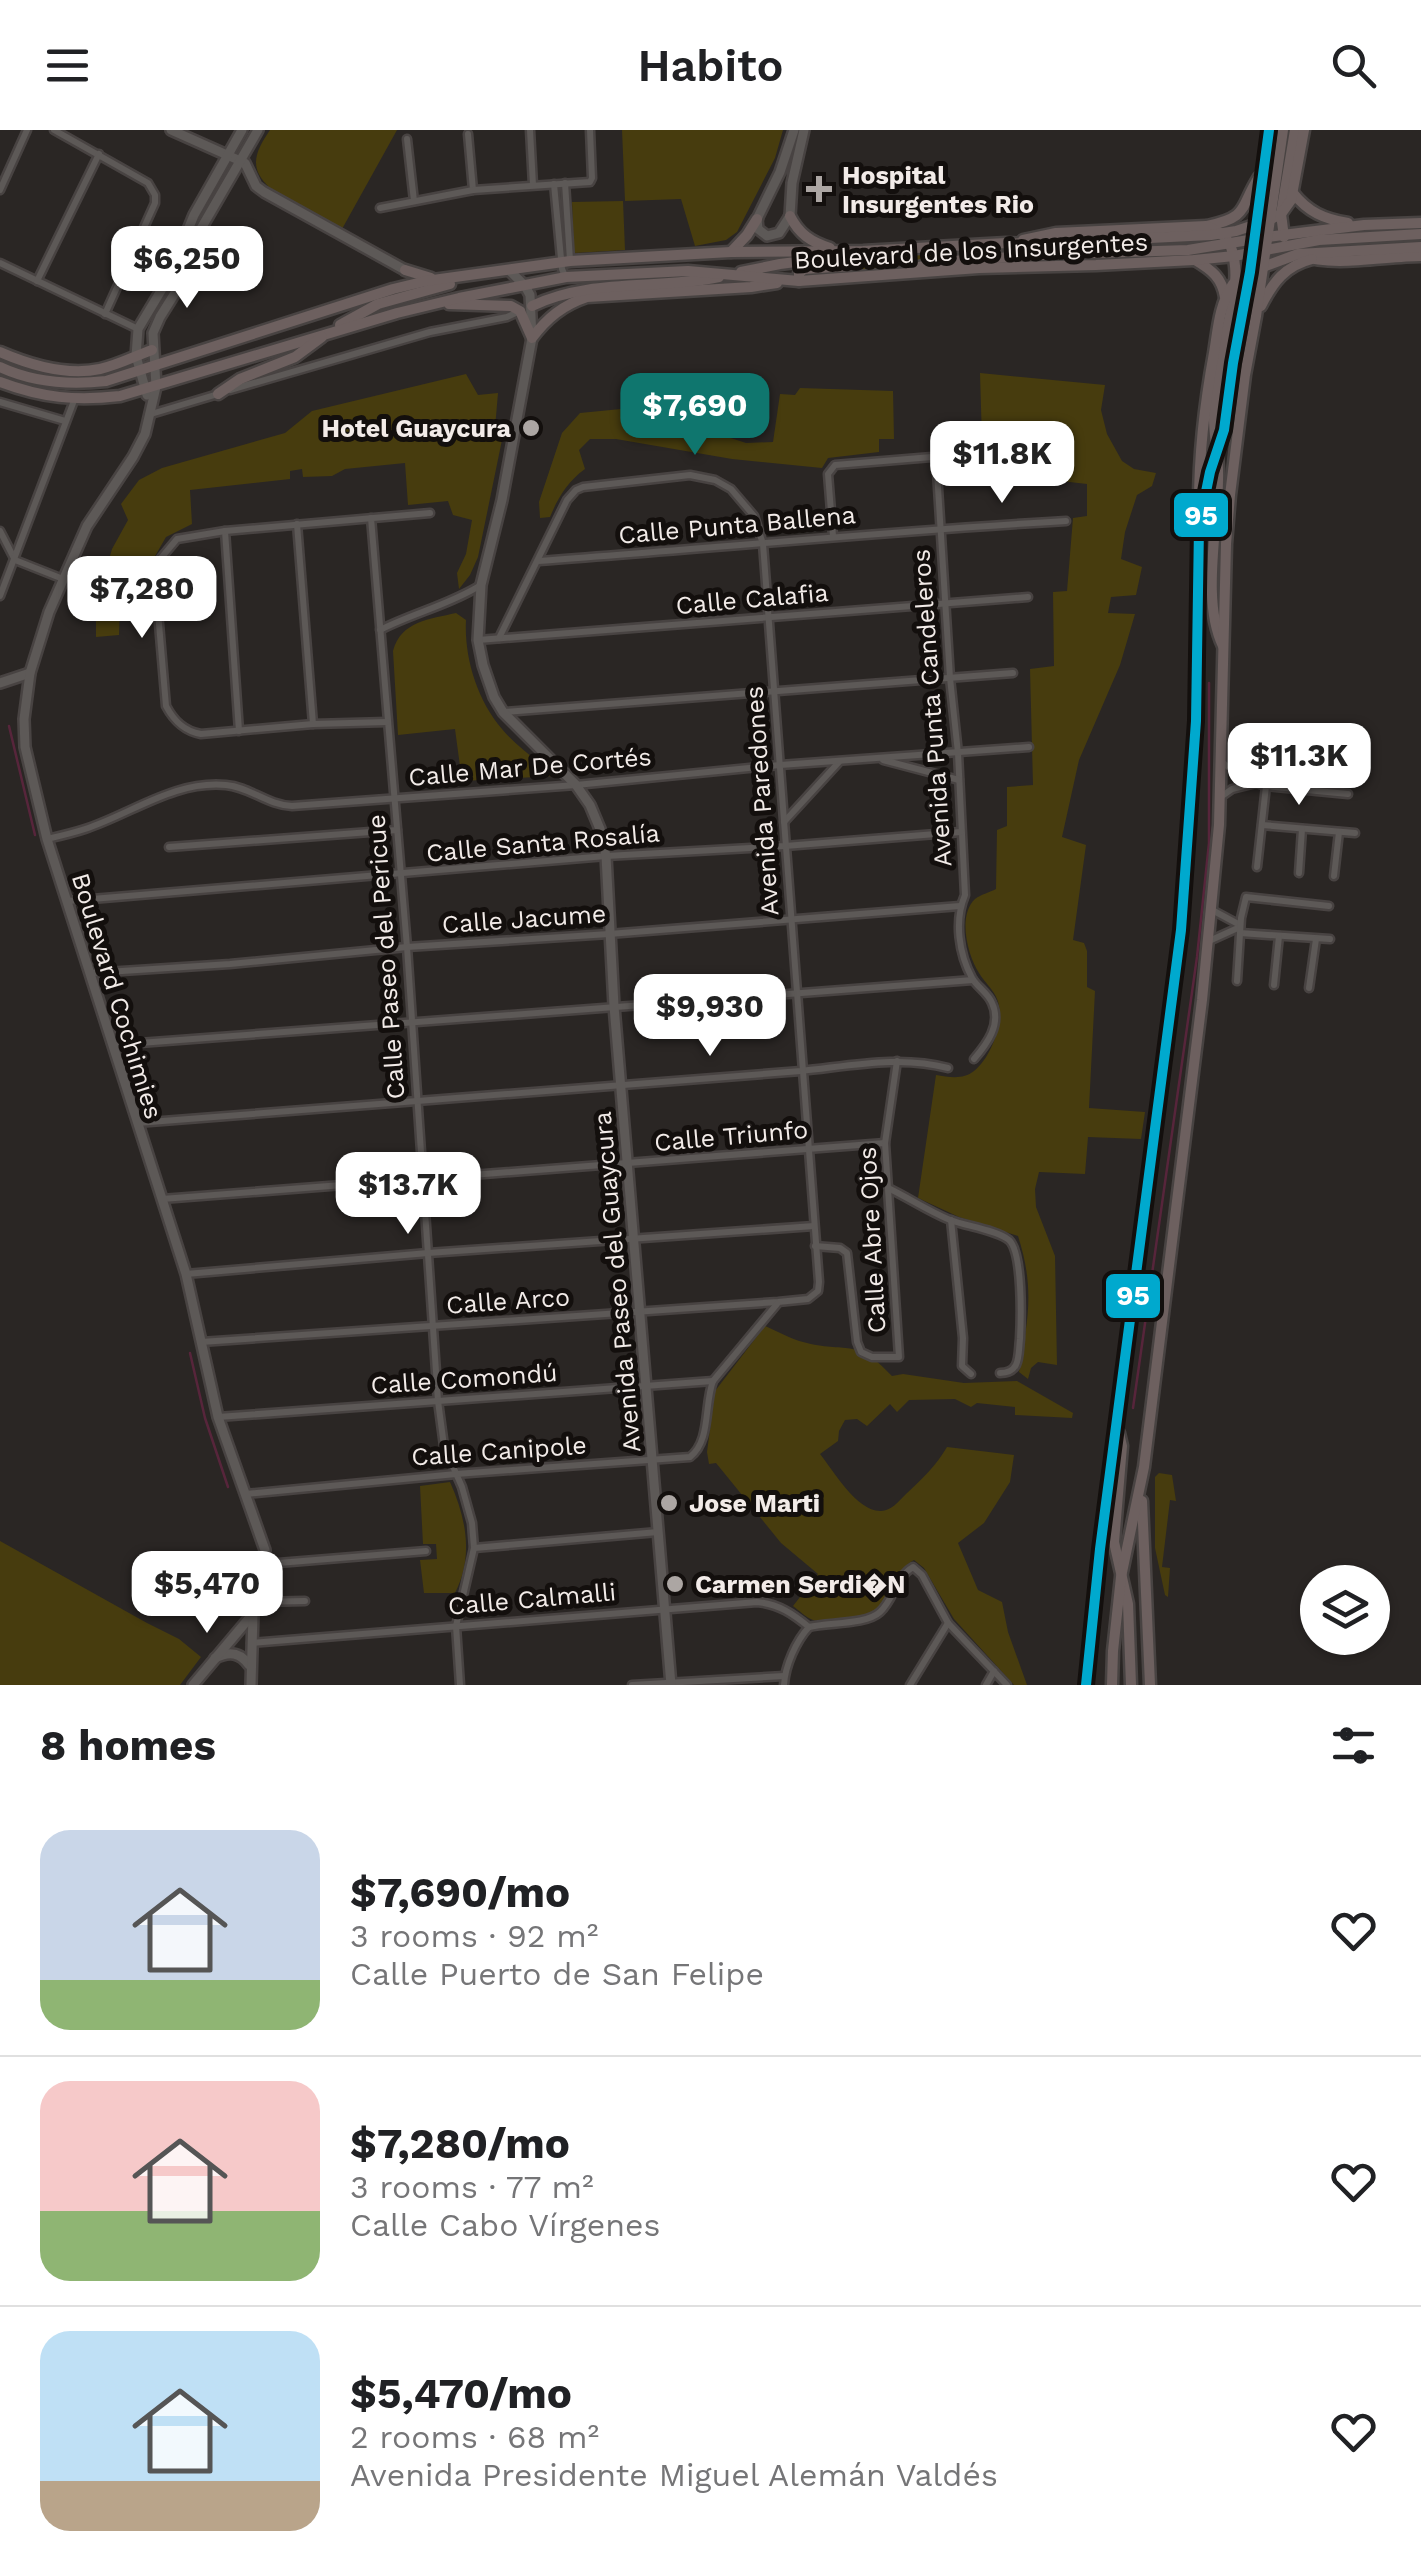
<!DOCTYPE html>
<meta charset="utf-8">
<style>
body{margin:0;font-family:"Work Sans",sans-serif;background:#f6f6f6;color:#202124;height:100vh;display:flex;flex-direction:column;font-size:38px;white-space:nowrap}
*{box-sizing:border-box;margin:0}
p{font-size:32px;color:#757577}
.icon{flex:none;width:55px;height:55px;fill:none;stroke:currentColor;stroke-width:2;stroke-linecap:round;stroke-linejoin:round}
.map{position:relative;height:1555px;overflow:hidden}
.drawer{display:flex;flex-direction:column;background:#fff;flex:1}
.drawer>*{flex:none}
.tools{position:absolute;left:1300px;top:1435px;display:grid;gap:20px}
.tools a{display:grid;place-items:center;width:90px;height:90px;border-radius:50%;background:#fff;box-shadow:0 2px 8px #0004;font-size:50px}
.price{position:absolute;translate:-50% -85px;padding:0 22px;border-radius:20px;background:#fff;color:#222;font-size:32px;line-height:65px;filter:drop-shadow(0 2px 5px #0008)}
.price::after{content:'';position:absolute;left:50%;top:60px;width:30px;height:22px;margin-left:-15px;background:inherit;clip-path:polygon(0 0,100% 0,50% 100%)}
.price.on{background:#0f766e;color:#fff}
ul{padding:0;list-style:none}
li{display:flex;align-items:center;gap:30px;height:250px;padding:0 40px}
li+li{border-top:2px solid #e0e0e0}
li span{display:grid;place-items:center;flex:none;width:280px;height:200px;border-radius:30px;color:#555}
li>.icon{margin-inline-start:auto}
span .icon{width:120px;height:120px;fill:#fffc;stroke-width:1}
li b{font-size:42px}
h2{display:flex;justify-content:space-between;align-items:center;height:120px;padding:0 40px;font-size:42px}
header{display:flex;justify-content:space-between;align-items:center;height:130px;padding:0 40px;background:#fff;font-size:45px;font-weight:600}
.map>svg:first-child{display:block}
</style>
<header><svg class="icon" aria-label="menu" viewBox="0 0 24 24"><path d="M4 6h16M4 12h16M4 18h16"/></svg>Habito<svg class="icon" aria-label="search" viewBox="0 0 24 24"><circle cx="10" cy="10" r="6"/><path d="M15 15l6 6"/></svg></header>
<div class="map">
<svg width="1421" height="1555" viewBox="0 0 1421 1555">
<rect width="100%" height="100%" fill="#2a2624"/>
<g fill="#473c0e">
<path d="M 270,0 L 397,0 L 342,99 L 270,58 C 248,38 255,22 270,0 Z"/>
<path d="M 622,0 L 783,0 L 775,28 L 737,102 L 726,110 L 695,116 L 681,69 L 625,71 Z"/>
<path d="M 623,71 L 625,120 L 574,123 L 572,72 Z"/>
<path d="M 1019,118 L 1035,123 L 935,129 L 882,138 L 852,140 L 881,125 Z"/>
<path d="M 980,243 L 1105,255 L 1101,280 L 1107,304 L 1122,331 L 1134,339 L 1156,343 L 1152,356 L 1137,365 L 1125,402 L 1121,429 L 1142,437 L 1136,465 L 1111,467 L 1108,483 L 1135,484 L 1120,535 L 1079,630 L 1062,707 L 1086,715 L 1073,810 L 1084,813 L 1087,821 L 1087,857 L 1095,861 L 1089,978 L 1145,982 L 1141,1009 L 1088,1007 L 1085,1044 L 1039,1042 L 1035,1059 L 1036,1077 L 1055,1126 L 1057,1235 L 1038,1232 L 1031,1238 L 1028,1249 L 1019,1242 C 1028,1189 1035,1159 1018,1106 L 959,1087 L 918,1068 L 936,945 C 949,947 963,950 974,941 C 991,928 1006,889 997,869 C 994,860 984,852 979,843 C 968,826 957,786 975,769 C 980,765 990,762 996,759 L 997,700 L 1007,696 L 1007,657 L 1033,655 L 1030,539 L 1054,536 L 1053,462 L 1067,461 L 1073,388 L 1087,386 L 1087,354 L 1052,350 L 1033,309 L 982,311 Z"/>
<path d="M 466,244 L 478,265 L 498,263 L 495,298 L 503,305 L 478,427 L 470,445 L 459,459 L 457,443 L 466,424 L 472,390 L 453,385 L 448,371 L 408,375 L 405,333 L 345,339 L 332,346 L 303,347 L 302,339 L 290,341 L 290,349 L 190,360 L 192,394 L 166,407 L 143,447 L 121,445 L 119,505 L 96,507 L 96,474 L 112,419 L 128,390 L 121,374 L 139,350 L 162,338 L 285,303 L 312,281 Z"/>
<path d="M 800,258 L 893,261 L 894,309 L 879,309 L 879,322 L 828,328 L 822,338 L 732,329 L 616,309 L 590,309 L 579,320 L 585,339 C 567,352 558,368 550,387 L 540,388 L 539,372 L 562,303 L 580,283 L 621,279 L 666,282 L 691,295 L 746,313 L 773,312 L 780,264 L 795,265 Z"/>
<path d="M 456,483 L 466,490 C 464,527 477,570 502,599 C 516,616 537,630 554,646 L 462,651 L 455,599 L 398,605 L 393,521 C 401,491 430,489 456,483 Z"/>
<path d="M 765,1196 C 777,1201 791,1209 803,1212 C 847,1224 855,1206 892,1246 L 903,1244 L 964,1253 L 1017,1251 L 1073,1283 L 1072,1288 L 1015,1285 L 1015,1277 L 977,1273 L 971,1277 L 955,1269 L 909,1270 L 897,1282 L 890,1274 L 867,1296 L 857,1289 L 845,1290 L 839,1301 L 838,1311 L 820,1324 C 833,1340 857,1382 881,1381 C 891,1381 899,1371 906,1364 C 922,1349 936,1336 947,1317 L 1014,1325 L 1010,1352 L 984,1393 L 958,1413 L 978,1460 L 1002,1472 L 1008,1502 L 1027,1555 L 1014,1555 L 954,1489 L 924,1438 L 914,1430 C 895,1440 893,1467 876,1480 C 867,1488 824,1493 813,1490 C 805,1487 800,1481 793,1476 L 818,1444 L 781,1413 L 716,1333 L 709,1334 L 707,1322 L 715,1261 Z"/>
<path d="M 1159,1343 L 1172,1345 L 1176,1371 L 1170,1370 L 1162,1437 L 1170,1438 L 1168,1467 L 1165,1465 L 1155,1418 L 1155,1347 Z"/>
<path d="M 450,1352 C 466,1388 474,1426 455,1463 L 424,1463 L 420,1430 L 437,1429 L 436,1414 L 423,1414 L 420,1356 Z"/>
<path d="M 0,1411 L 147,1493 L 179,1509 L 201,1527 L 180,1555 L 0,1555 Z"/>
</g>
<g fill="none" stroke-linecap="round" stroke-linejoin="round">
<g stroke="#57253b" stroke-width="2.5">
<path d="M 9,596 L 35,705"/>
<path d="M 190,1223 L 205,1288 L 228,1357"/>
<path d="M 1133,1278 L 1197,827 L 1209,713 L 1209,553"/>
</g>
<defs>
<g id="street">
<path d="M 54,0 L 148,53 L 155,65 L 155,73 L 105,184"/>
<path d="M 530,0 L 533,55"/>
<path d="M 468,4 L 473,60"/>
<path d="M 407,9 L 414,71"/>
<path d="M 565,53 L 570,130"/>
<path d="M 554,54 L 562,139 L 565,146"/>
<path d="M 0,60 L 27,0"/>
<path d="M 380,78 L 473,60 L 590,52 L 592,48 L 590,0"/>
<path d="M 0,133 L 138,199"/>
<path d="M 37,151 L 99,24"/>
<path d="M 230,260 L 430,202 L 507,187 L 522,180"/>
<path d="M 0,272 L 65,291"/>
<path d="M 151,284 L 218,264"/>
<path d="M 936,326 L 950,548 L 958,623 L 965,765 C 954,791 959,824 972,848 C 977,857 988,863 992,873 C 1002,894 987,914 974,929"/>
<path d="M 371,388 L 407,817 L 438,1271 L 444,1316 L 462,1357 L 472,1393 L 474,1418 L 456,1496 L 460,1555"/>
<path d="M 297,394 L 313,594"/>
<path d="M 0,401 L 15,430 L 63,449"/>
<path d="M 225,401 L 239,601"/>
<path d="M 833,406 L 828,344 L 835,335 L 1017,320"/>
<path d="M 538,431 C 715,418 890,401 1066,391"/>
<path d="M 0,466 L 75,268"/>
<path d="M 380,500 C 413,483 449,475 481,455"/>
<path d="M 478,510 L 1028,467"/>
<path d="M 504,582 L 1013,543"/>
<path d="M 387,592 L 313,594 L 201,604 C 184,601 174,591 166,576 L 155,447 L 161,428 L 177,409 L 225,401 L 430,383"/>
<path d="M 883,630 L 959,650"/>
<path d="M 1222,632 L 1242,648 L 1266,656 L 1348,664"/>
<path d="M 1222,666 L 1232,659 L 1256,653"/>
<path d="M 784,692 L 839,632"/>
<path d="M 1262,695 L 1355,703"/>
<path d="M 47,709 C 60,706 73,703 85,699 C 131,684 175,650 226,655 C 250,657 267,675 292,676 L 576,655 L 780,635 L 1029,617"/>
<path d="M 169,717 L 397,700"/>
<path d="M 1257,737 L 1266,656"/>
<path d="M 1299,743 L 1302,699"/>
<path d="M 1334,746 L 1339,702"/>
<path d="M 68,771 L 606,726 L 785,716 L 961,702"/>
<path d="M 1212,780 L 1240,795"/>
<path d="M 1240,803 L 1330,809"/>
<path d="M 1209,811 L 1240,797"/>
<path d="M 91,843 L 230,834 L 407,817 L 609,804 L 960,776"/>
<path d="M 1237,851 L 1241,788 L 1246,767 L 1329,776"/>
<path d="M 1274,855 L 1279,806"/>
<path d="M 1309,858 L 1316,809"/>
<path d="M 113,915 L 973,850"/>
<path d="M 137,993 L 801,941 C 850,936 900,925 948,938"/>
<path d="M 888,1058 C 909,1068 928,1081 950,1090 C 966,1096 997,1100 1009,1110 C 1023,1123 1021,1190 1020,1209 C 1018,1225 1021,1243 1000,1243"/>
<path d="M 162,1069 L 885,1013"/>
<path d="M 951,1090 L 963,1208 L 962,1236 L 971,1244"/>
<path d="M 815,1116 L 840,1118 L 847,1123 L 857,1212 L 861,1222 L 872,1227 L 899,1227 L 885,1013 L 897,931"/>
<path d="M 186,1144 L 428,1123 L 814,1096"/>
<path d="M 201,1212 L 778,1172 L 808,1169 L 818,1161 L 819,1152 L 763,414 L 754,386 L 731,359 L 715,350 L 690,345 L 583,357 L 576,360 L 567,370 L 499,508"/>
<path d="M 218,1287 L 713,1251"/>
<path d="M 246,1364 L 456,1344 L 690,1327 C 711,1311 704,1275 713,1251 L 777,1174"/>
<path d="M 474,1418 L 658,1402"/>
<path d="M 266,1434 L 426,1421"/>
<path d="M 257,1472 L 305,1471"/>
<path d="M 809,1497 C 828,1492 866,1495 880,1482 C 894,1469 896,1447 913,1437 L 922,1445 L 948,1493 L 1007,1555"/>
<path d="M 251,1513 L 757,1472 C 779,1474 793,1484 809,1497"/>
<path d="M 632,1555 L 784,1546"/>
<path d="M 784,1555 C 785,1536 796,1511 809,1497"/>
<path d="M 910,1555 L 948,1493"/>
<path d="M 986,1555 L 994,1541"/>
</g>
<g id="secondary">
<path d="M 171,0 L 245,33 L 256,56 L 264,62 L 405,140"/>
<path d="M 794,0 L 780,42 L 757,89 L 758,99 L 767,106 L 779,103 L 790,86 L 792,53 L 804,0"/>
<path d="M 509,140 L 525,156 L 530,165 L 532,208 L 502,370 L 481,455 L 478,510 L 483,535 L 494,567 L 503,582 L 576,655 L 590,675 L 600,699 L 606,726 L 614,876 L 671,1555"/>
<path d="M 147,265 L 136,226 L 138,199 L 168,149 L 194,85 L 242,0"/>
<path d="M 0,553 L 30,543"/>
<path d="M 215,1528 C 229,1521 240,1522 249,1535"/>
<path d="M 193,1555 L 251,1486"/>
<path d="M 251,1555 L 253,1484 L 264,1447 L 265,1420 L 218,1287 L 186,1144 L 47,709 L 25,617 L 24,589 L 30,543 L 49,482 L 87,396 L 133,327 L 145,304 L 156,257 L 153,203 L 160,187 L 180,155 L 199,102 L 258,0"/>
</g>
<g id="primary">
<path d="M 1293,63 C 1308,82 1324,89 1348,93"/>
<path d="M 790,86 C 799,104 811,112 830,118"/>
<path d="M 1207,96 C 1250,87 1239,78 1259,47"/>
<path d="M 1284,107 L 1281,84 L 1295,0"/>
<path d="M 1023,110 L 1056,103 L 1206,96 C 1227,103 1233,115 1235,136 C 1238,169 1224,202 1220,234 C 1217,251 1214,270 1214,288 C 1214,308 1219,329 1218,349 C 1218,399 1201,470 1223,516"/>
<path d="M 731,122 L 747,105 L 757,89"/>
<path d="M 1302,126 C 1334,137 1386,126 1421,126"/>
<path d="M 1195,130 C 1212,140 1222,148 1225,167"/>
<path d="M 919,137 L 937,132 L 1041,125 L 1109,110 L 1211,105 L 1236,101 L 1269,90 L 1281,84 L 1291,70 L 1304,0"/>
<path d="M 1260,138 L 1298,124 L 1421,117"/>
<path d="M 405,140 L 431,148"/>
<path d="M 741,142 L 780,134 L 842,126"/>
<path d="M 799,151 L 799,143 L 804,139 L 848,136 L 870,123"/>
<path d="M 449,174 L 511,176 L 520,181 L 532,208 C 547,188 563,175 587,167 L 751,157 L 777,153"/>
<path d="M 532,176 C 590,148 657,160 719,147"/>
<path d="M 1261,176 C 1273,152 1285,136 1312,129"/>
<path d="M 340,195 L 378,174 L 450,154"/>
<path d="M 0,222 C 30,235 67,246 100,239 C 118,235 135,226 152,220"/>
<path d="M 0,237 C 34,253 70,255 106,251 L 393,159 L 426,151 L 570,131 L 731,122 L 863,121 L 1006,113 L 1036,114 L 1094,123 L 1188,120 L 1267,107 L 1364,95 L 1421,93"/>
<path d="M 0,252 C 42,268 76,271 120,266 L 397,183 L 459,168 L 566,147 L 688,141 L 799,151 L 979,138 L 1096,135 L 1194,130 L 1234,126 L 1319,110 L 1421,104"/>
<path d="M 218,264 L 240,249 L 295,227 L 322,207"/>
<path d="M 1199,373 C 1199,323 1205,272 1214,223 C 1218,199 1219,175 1233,154"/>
<path d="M 1119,1303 L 1122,1316 L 1114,1412 L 1128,1474 L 1131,1555"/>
<path d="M 1142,1371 L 1150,1555"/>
<path d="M 1086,1555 L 1100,1419 L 1181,800 L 1196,591 L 1199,396 L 1210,342 L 1224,300 L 1233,233 L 1250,142 L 1269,0"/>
<path d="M 1112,1555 L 1113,1521 L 1121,1447 L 1144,1337 L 1202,870 L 1219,695 L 1226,414 L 1230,365 L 1245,245 L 1256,186 L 1283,0"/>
</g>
</defs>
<use href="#street" stroke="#484342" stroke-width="11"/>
<use href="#secondary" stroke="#484342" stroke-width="14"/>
<use href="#primary" stroke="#484342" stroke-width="15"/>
<use href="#street" stroke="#5d5957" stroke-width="6"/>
<use href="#secondary" stroke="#5d5957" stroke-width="9"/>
<use href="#primary" stroke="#6d605f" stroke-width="10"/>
<defs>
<path id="bus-1" d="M 1086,1555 L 1100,1419 L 1181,800 L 1196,591 L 1199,396 L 1210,342 L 1224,300 L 1233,233 L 1250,142 L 1269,0"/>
</defs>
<use href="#bus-1" stroke="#130f0d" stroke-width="18"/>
<use href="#bus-1" stroke="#00a9ce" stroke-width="10"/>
</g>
<g fill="#aca6a3" stroke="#130f0d" stroke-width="4">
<path d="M814 44h10v10h10v10h-10v10h-10v-10h-10v-10h10z"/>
<circle cx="531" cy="298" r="10"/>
<circle cx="669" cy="1373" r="10"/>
<circle cx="675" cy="1454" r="10"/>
</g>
<g text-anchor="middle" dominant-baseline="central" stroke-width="10" stroke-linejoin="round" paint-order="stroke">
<g font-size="25" font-weight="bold" fill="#f2ebe8" stroke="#130f0d" text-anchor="start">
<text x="842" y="45">Hospital<tspan x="842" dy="29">Insurgentes Rio</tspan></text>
<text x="511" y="298" text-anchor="end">Hotel Guaycura</text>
<text x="689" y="1373">Jose Marti</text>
<text x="695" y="1454">Carmen Serdi�N</text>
</g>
<g font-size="25" fill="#f2ebe8" stroke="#130f0d">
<text transform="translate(971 121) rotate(-3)">Boulevard de los Insurgentes</text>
<text transform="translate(737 395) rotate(-5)">Calle Punta Ballena</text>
<text transform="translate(752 469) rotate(-5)">Calle Calafia</text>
<text transform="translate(932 578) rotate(-94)">Avenida Punta Candeleros</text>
<text transform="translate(530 637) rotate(-5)">Calle Mar De Cortés</text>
<text transform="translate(762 671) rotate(-94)">Avenida Paredones</text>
<text transform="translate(543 713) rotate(-5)">Calle Santa Rosalía</text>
<text transform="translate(524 789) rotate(-4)">Calle Jacume</text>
<text transform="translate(386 827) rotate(-94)">Calle Paseo del Pericue</text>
<text transform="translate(117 866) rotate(73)">Boulevard Cochimies</text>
<text transform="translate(731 1006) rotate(-5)">Calle Triunfo</text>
<text transform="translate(872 1110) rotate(-93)">Calle Abre Ojos</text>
<text transform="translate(617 1152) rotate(-95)">Avenida Paseo del Guaycura</text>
<text transform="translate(508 1171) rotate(-4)">Calle Arco</text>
<text transform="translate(464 1249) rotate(-4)">Calle Comondú</text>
<text transform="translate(499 1321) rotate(-4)">Calle Canipole</text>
<text transform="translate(532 1469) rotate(-5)">Calle Calmalli</text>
</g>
</g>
<g stroke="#130f0d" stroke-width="4">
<rect x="1172" y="361" width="58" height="48" rx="10" fill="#00a9ce"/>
<rect x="1104" y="1142" width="58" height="48" rx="10" fill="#00a9ce"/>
</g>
<g font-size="28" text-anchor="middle" font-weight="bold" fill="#fff">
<text x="1201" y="395">95</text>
<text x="1133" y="1175">95</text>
</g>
</svg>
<div class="tools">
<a><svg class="icon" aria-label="layers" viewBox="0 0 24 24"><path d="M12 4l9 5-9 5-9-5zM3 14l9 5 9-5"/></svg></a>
</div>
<b class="price" style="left:187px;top:181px">$6,250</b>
<b class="price on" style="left:695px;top:328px">$7,690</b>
<b class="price" style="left:1002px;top:376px">$11.8K</b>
<b class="price" style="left:142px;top:511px">$7,280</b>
<b class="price" style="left:1299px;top:678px">$11.3K</b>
<b class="price" style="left:710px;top:929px">$9,930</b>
<b class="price" style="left:408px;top:1107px">$13.7K</b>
<b class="price" style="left:207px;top:1506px">$5,470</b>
</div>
<section class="drawer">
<h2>8 homes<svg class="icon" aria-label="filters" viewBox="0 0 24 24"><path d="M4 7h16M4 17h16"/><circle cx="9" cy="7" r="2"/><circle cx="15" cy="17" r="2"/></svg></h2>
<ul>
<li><span style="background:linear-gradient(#c9d6e8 75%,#8fb573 0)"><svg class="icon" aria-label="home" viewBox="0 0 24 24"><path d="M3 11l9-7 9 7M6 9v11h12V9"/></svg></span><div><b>$7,690/mo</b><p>3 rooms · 92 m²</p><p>Calle Puerto de San Felipe</p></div><svg class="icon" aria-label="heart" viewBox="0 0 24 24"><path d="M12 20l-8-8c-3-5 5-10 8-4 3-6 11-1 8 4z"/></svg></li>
<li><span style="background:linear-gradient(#f6c9c9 65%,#8fb573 0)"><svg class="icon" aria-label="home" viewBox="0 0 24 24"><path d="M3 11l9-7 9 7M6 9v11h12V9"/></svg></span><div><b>$7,280/mo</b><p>3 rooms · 77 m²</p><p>Calle Cabo Vírgenes</p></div><svg class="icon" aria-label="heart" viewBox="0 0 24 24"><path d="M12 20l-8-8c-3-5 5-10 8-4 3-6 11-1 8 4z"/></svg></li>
<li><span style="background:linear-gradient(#bfe0f5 75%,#b9a48a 0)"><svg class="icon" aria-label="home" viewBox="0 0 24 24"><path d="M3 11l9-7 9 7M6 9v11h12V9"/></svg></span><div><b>$5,470/mo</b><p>2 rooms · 68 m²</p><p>Avenida Presidente Miguel Alemán Valdés</p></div><svg class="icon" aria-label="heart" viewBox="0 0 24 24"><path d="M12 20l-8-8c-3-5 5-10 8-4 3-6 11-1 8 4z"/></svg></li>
</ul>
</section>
